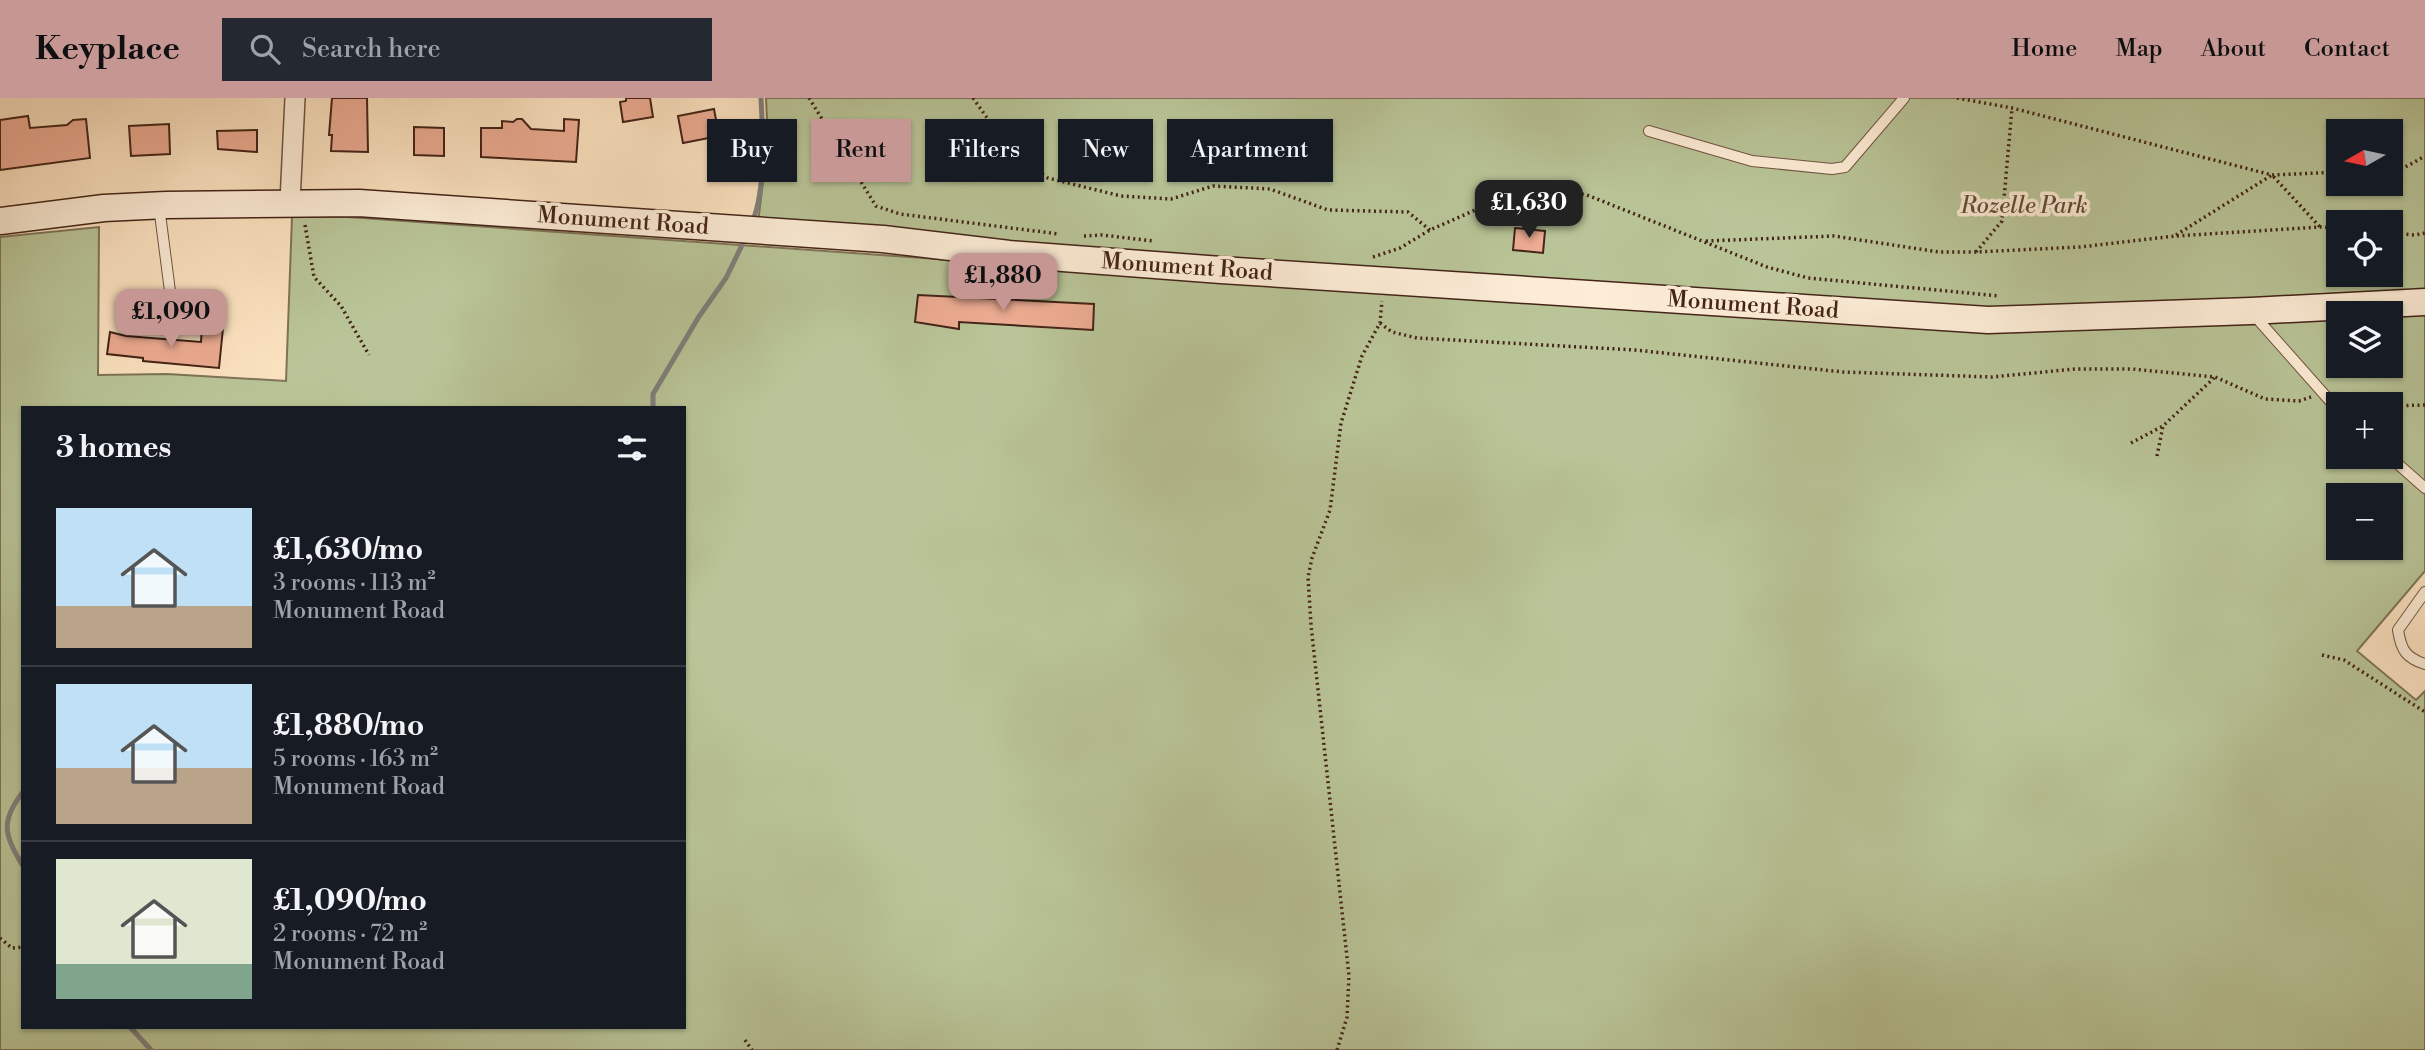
<!DOCTYPE html>
<meta charset="utf-8">
<style>
body{margin:0;font-family:"Libre Bodoni",serif;background:#242831;color:#f1f3f6;height:100vh;display:flex;flex-direction:column;font-size:26px;white-space:nowrap}
*{box-sizing:border-box;margin:0}
p{font-size:23px;color:#9ea1a6}
.icon{flex:none;width:38px;height:38px;fill:none;stroke:currentColor;stroke-width:2;stroke-linecap:round;stroke-linejoin:round}
.map{position:relative;flex:1;overflow:hidden}
.details{position:absolute;left:21px;top:308px;width:665px;height:623px;display:flex;flex-direction:column;background:#171b24;border-radius:0px;box-shadow:0 2px 5px #0004}
.details>*{flex:none}
.top-card{position:absolute;left:707px;top:21px;width:665px;height:63px;display:flex;gap:14px}
.needle{width:46px;rotate:261deg}
.fabs{position:absolute;left:2326px;top:21px;display:grid;gap:14px}
.fabs a{display:grid;place-items:center;width:77px;height:77px;border-radius:0px;background:#171b24;box-shadow:0 2px 5px #0004;font-size:35px}
.price{position:absolute;translate:-50% -60px;padding:0 16px;border-radius:14px;background:#c59692;color:#111;font-size:23px;line-height:46px;filter:drop-shadow(0 2px 4px #0008)}
.price::after{content:'';position:absolute;left:50%;top:42px;width:21px;height:16px;margin-left:-10px;background:inherit;clip-path:polygon(0 0,100% 0,50% 100%)}
.price.current{background:#222;color:#fff}
ul{padding:0;list-style:none}
li{display:flex;align-items:center;gap:21px;height:175px;padding:0 35px}
li+li{border-top:2px solid #363941}
li span{display:grid;place-items:center;flex:none;width:196px;height:140px;border-radius:0px;color:#555}
li>.icon{margin-inline-start:auto}
span .icon{width:84px;height:84px;fill:#fffc;stroke-width:1}
li b{font-size:30px}
h2{display:flex;justify-content:space-between;align-items:center;height:84px;padding:0 35px;font-size:30px}
.chip{padding:0 24px;border-radius:0px;background:#171b24;box-shadow:0 2px 5px #0004;font-size:24px;line-height:63px}
.chip.current{background:#c59692;color:#111}
header{display:flex;align-items:center;gap:42px;box-sizing:border-box;height:98px;padding:0 35px;background:#c59692;color:#111}
header strong{font-size:33px}
nav{display:flex;gap:38px;margin-inline-start:auto;font-size:24px}
.search{width:490px;height:63px;background:#242831;display:flex;align-items:center;gap:18px;box-sizing:border-box;padding:0 24px;border-radius:0px;color:#9ea1a6;font-size:26px}
.map>svg:first-child{display:block}
</style>
<header>
<strong>Keyplace</strong>
<div class="search"><svg class="icon" aria-label="search" viewBox="0 0 24 24"><circle cx="10" cy="10" r="6"/><path d="M15 15l6 6"/></svg>Search here</div>
<nav><a>Home</a><a>Map</a><a>About</a><a>Contact</a></nav>
</header>
<div class="map">
<svg width="2425" height="952" viewBox="0 0 2425 952">
<rect width="100%" height="100%" fill="#fce3c1"/>
<filter id="stains"><feTurbulence type="fractalNoise" baseFrequency=".00286" numOctaves="4"/><feColorMatrix values="0 0 0 0 .2 0 0 0 0 .09 0 0 0 0 .02 0 0 0 .5 -.17"/></filter>
<radialGradient id="worn" r=".72"><stop offset=".6" stop-color="#630" stop-opacity="0"/><stop offset="1" stop-color="#630" stop-opacity=".3"/></radialGradient>
<g fill="#b9c598" stroke="#7e7458" stroke-width="2" fill-rule="evenodd">
<path d="M 766,0 L 2425,0 L 2425,197 L 1988,218 L 758,125 L 768,43 ZM 2338,33 L 2390,33 L 2390,86 L 2338,86 ZM 2338,124 L 2390,124 L 2390,177 L 2338,177 Z"/>
<path d="M 292,119 L 348,119 L 1007,166 L 1897,221 L 2338,216 L 2338,268 L 2390,268 L 2391,216 L 2425,216 L 2425,473 L 2357,553 L 2416,602 L 2425,593 L 2425,952 L 0,952 L 0,139 L 99,129 L 98,277 L 167,276 L 286,283 ZM 2338,306 L 2390,306 L 2390,359 L 2338,359 ZM 23,310 L 684,310 L 684,929 L 23,929 ZM 2338,397 L 2390,397 L 2390,450 L 2338,450 Z"/>
</g>
<g fill="none" stroke-linecap="round" stroke-linejoin="round">
<g stroke="#7f7f7c" stroke-width="5">
<path d="M 752,125 C 766,91 763,37 761,0"/>
<path d="M 653,310 L 653,296 L 698,220 L 726,180 L 745,141"/>
<path d="M 23,694 C 0,723 4,738 23,768"/>
<path d="M 130,929 L 151,952"/>
</g>
</g>
<g fill="#edac93" stroke="#442418" stroke-width="2">
<path d="M 332,0 L 367,0 L 368,54 L 331,53 L 332,37 L 329,37 Z"/>
<path d="M 626,0 L 650,0 L 653,19 L 623,24 L 620,4 L 626,3 Z"/>
<path d="M 714,11 L 719,38 L 683,45 L 678,18 Z"/>
<path d="M 28,18 L 30,30 L 67,27 L 73,22 L 86,21 L 90,60 L 0,72 L 0,22 Z"/>
<path d="M 517,21 L 522,21 L 531,31 L 564,33 L 564,21 L 579,22 L 576,64 L 481,59 L 481,30 L 502,30 L 502,23 L 513,24 Z"/>
<path d="M 169,26 L 170,56 L 131,58 L 129,28 Z"/>
<path d="M 414,29 L 444,30 L 444,58 L 414,57 Z"/>
<path d="M 257,32 L 257,54 L 218,51 L 217,33 Z"/>
<path d="M 1515,130 L 1545,133 L 1543,155 L 1513,152 Z"/>
<path d="M 918,197 L 1094,206 L 1093,232 L 959,224 L 959,231 L 915,224 Z"/>
<path d="M 202,228 L 223,230 L 219,270 L 143,263 L 143,260 L 107,256 L 110,234 L 126,238 L 201,244 Z"/>
</g>
<g fill="none" stroke-linecap="round" stroke-linejoin="round">
<defs>
<g id="lane">
<path d="M 1649,33 L 1752,63 L 1832,71 L 1845,69 L 1904,0"/>
<path d="M 159,108 L 171,201"/>
<path d="M 2253,216 L 2338,312"/>
<path d="M 2390,359 L 2425,390"/>
<path d="M 2425,494 L 2398,532 C 2401,552 2406,560 2425,566"/>
</g>
<path id="street" d="M 290,104 L 295,0"/>
<path id="secondary" d="M 0,123 L 104,110 L 166,107 L 359,105 L 883,141 L 1009,156 L 1221,172 L 1988,222 L 2251,213 L 2425,204"/>
</defs>
<use href="#lane" stroke="#725442" stroke-width="12"/>
<use href="#street" stroke="#725442" stroke-width="22"/>
<use href="#secondary" stroke="#442418" stroke-width="29"/>
<g stroke="#442418" stroke-width="3.5" stroke-dasharray="2 3.5" stroke-linecap="butt">
<path d="M 809,0 L 876,108 L 900,116 L 1059,136"/>
<path d="M 973,0 L 1014,58 L 1048,80 L 1121,98 L 1171,101 L 1213,88 L 1270,91 L 1328,112 L 1408,114 L 1430,132"/>
<path d="M 1957,0 L 2012,10 L 2272,77 L 2338,74"/>
<path d="M 2390,72 L 2400,72 L 2425,58"/>
<path d="M 305,127 L 314,179 L 341,208 L 369,257"/>
<path d="M 2390,135 L 2415,137 L 2425,135"/>
<path d="M 2176,137 L 2272,77 L 2320,129"/>
<path d="M 1084,138 L 1102,137 L 1153,143"/>
<path d="M 1706,143 L 1834,138 L 1939,154 L 1976,154 L 2080,149 L 2175,138 L 2320,129 L 2338,130"/>
<path d="M 1976,154 L 2002,123 L 2012,10"/>
<path d="M 1373,159 L 1400,150 L 1430,132 L 1532,87 L 1587,97 L 1767,169 L 1808,180 L 2000,198"/>
<path d="M 1380,225 L 1392,234 L 1417,240 L 1635,252 L 1843,274 L 1992,279 L 2075,271 L 2132,271 L 2215,279 L 2265,301 L 2299,303 L 2311,299"/>
<path d="M 2390,308 L 2425,307"/>
<path d="M 2131,345 L 2163,328"/>
<path d="M 2157,358 L 2163,328 L 2215,279"/>
<path d="M 2322,557 L 2344,562 L 2425,614"/>
<path d="M 0,840 L 12,850 L 23,849"/>
<path d="M 745,942 L 752,952"/>
<path d="M 1337,952 L 1347,919 L 1349,878 L 1311,527 L 1308,479 L 1312,460 L 1330,412 L 1341,325 L 1362,258 L 1380,225 L 1382,203"/>
</g>
<use href="#lane" stroke="#fdedd7" stroke-width="10"/>
<use href="#street" stroke="#fdedd7" stroke-width="19"/>
<use href="#secondary" stroke="#fdedd7" stroke-width="26"/>
</g>
<g text-anchor="middle" dominant-baseline="central" stroke-width="7" stroke-linejoin="round" paint-order="stroke">
<g font-size="23" font-style="italic" fill="#614c38" stroke="#fdedd7">
<text x="2024" y="108">Rozelle Park</text>
</g>
<g font-size="23" fill="#442418" stroke="#fdedd7">
<text transform="translate(623 123) rotate(4)">Monument Road</text>
<text transform="translate(1187 169) rotate(4)">Monument Road</text>
<text transform="translate(1753 207) rotate(4)">Monument Road</text>
</g>
</g>
<rect width="100%" height="100%" filter="url(#stains)"/>
<rect width="100%" height="100%" fill="url(#worn)"/>
</svg>
<div class="fabs">
<a><svg class="needle" viewBox="-14 -14 28 28"><path d="M0-13l5 13h-10z" fill="#e53935"/><path d="M0 13l5-13h-10z" fill="#9ea1a6"/></svg></a>
<a><svg class="icon" aria-label="locate" viewBox="0 0 24 24"><circle cx="12" cy="12" r="6"/><path d="M12 2v4M12 18v4M2 12h4M18 12h4"/></svg></a>
<a><svg class="icon" aria-label="layers" viewBox="0 0 24 24"><path d="M12 4l9 5-9 5-9-5zM3 14l9 5 9-5"/></svg></a>
<a>+</a>
<a>−</a>
</div>
<b class="price current" style="left:1529px;top:142px">£1,630</b>
<b class="price" style="left:1003px;top:215px">£1,880</b>
<b class="price" style="left:171px;top:251px">£1,090</b>
<div class="top-card">
<a class="chip">Buy</a>
<a class="chip current">Rent</a>
<a class="chip">Filters</a>
<a class="chip">New</a>
<a class="chip">Apartment</a>
</div>
<section class="details">
<h2>3 homes<svg class="icon" aria-label="filters" viewBox="0 0 24 24"><path d="M4 7h16M4 17h16"/><circle cx="9" cy="7" r="2"/><circle cx="15" cy="17" r="2"/></svg></h2>
<ul>
<li><span style="background:linear-gradient(#bfe0f5 70%,#b9a48a 0)"><svg class="icon" aria-label="home" viewBox="0 0 24 24"><path d="M3 11l9-7 9 7M6 9v11h12V9"/></svg></span><div><b>£1,630/mo</b><p>3 rooms · 113 m²</p><p>Monument Road</p></div></li>
<li><span style="background:linear-gradient(#bfe0f5 60%,#b9a48a 0)"><svg class="icon" aria-label="home" viewBox="0 0 24 24"><path d="M3 11l9-7 9 7M6 9v11h12V9"/></svg></span><div><b>£1,880/mo</b><p>5 rooms · 163 m²</p><p>Monument Road</p></div></li>
<li><span style="background:linear-gradient(#dfe7d0 75%,#7fa58c 0)"><svg class="icon" aria-label="home" viewBox="0 0 24 24"><path d="M3 11l9-7 9 7M6 9v11h12V9"/></svg></span><div><b>£1,090/mo</b><p>2 rooms · 72 m²</p><p>Monument Road</p></div></li>
</ul>
</section>
</div>
